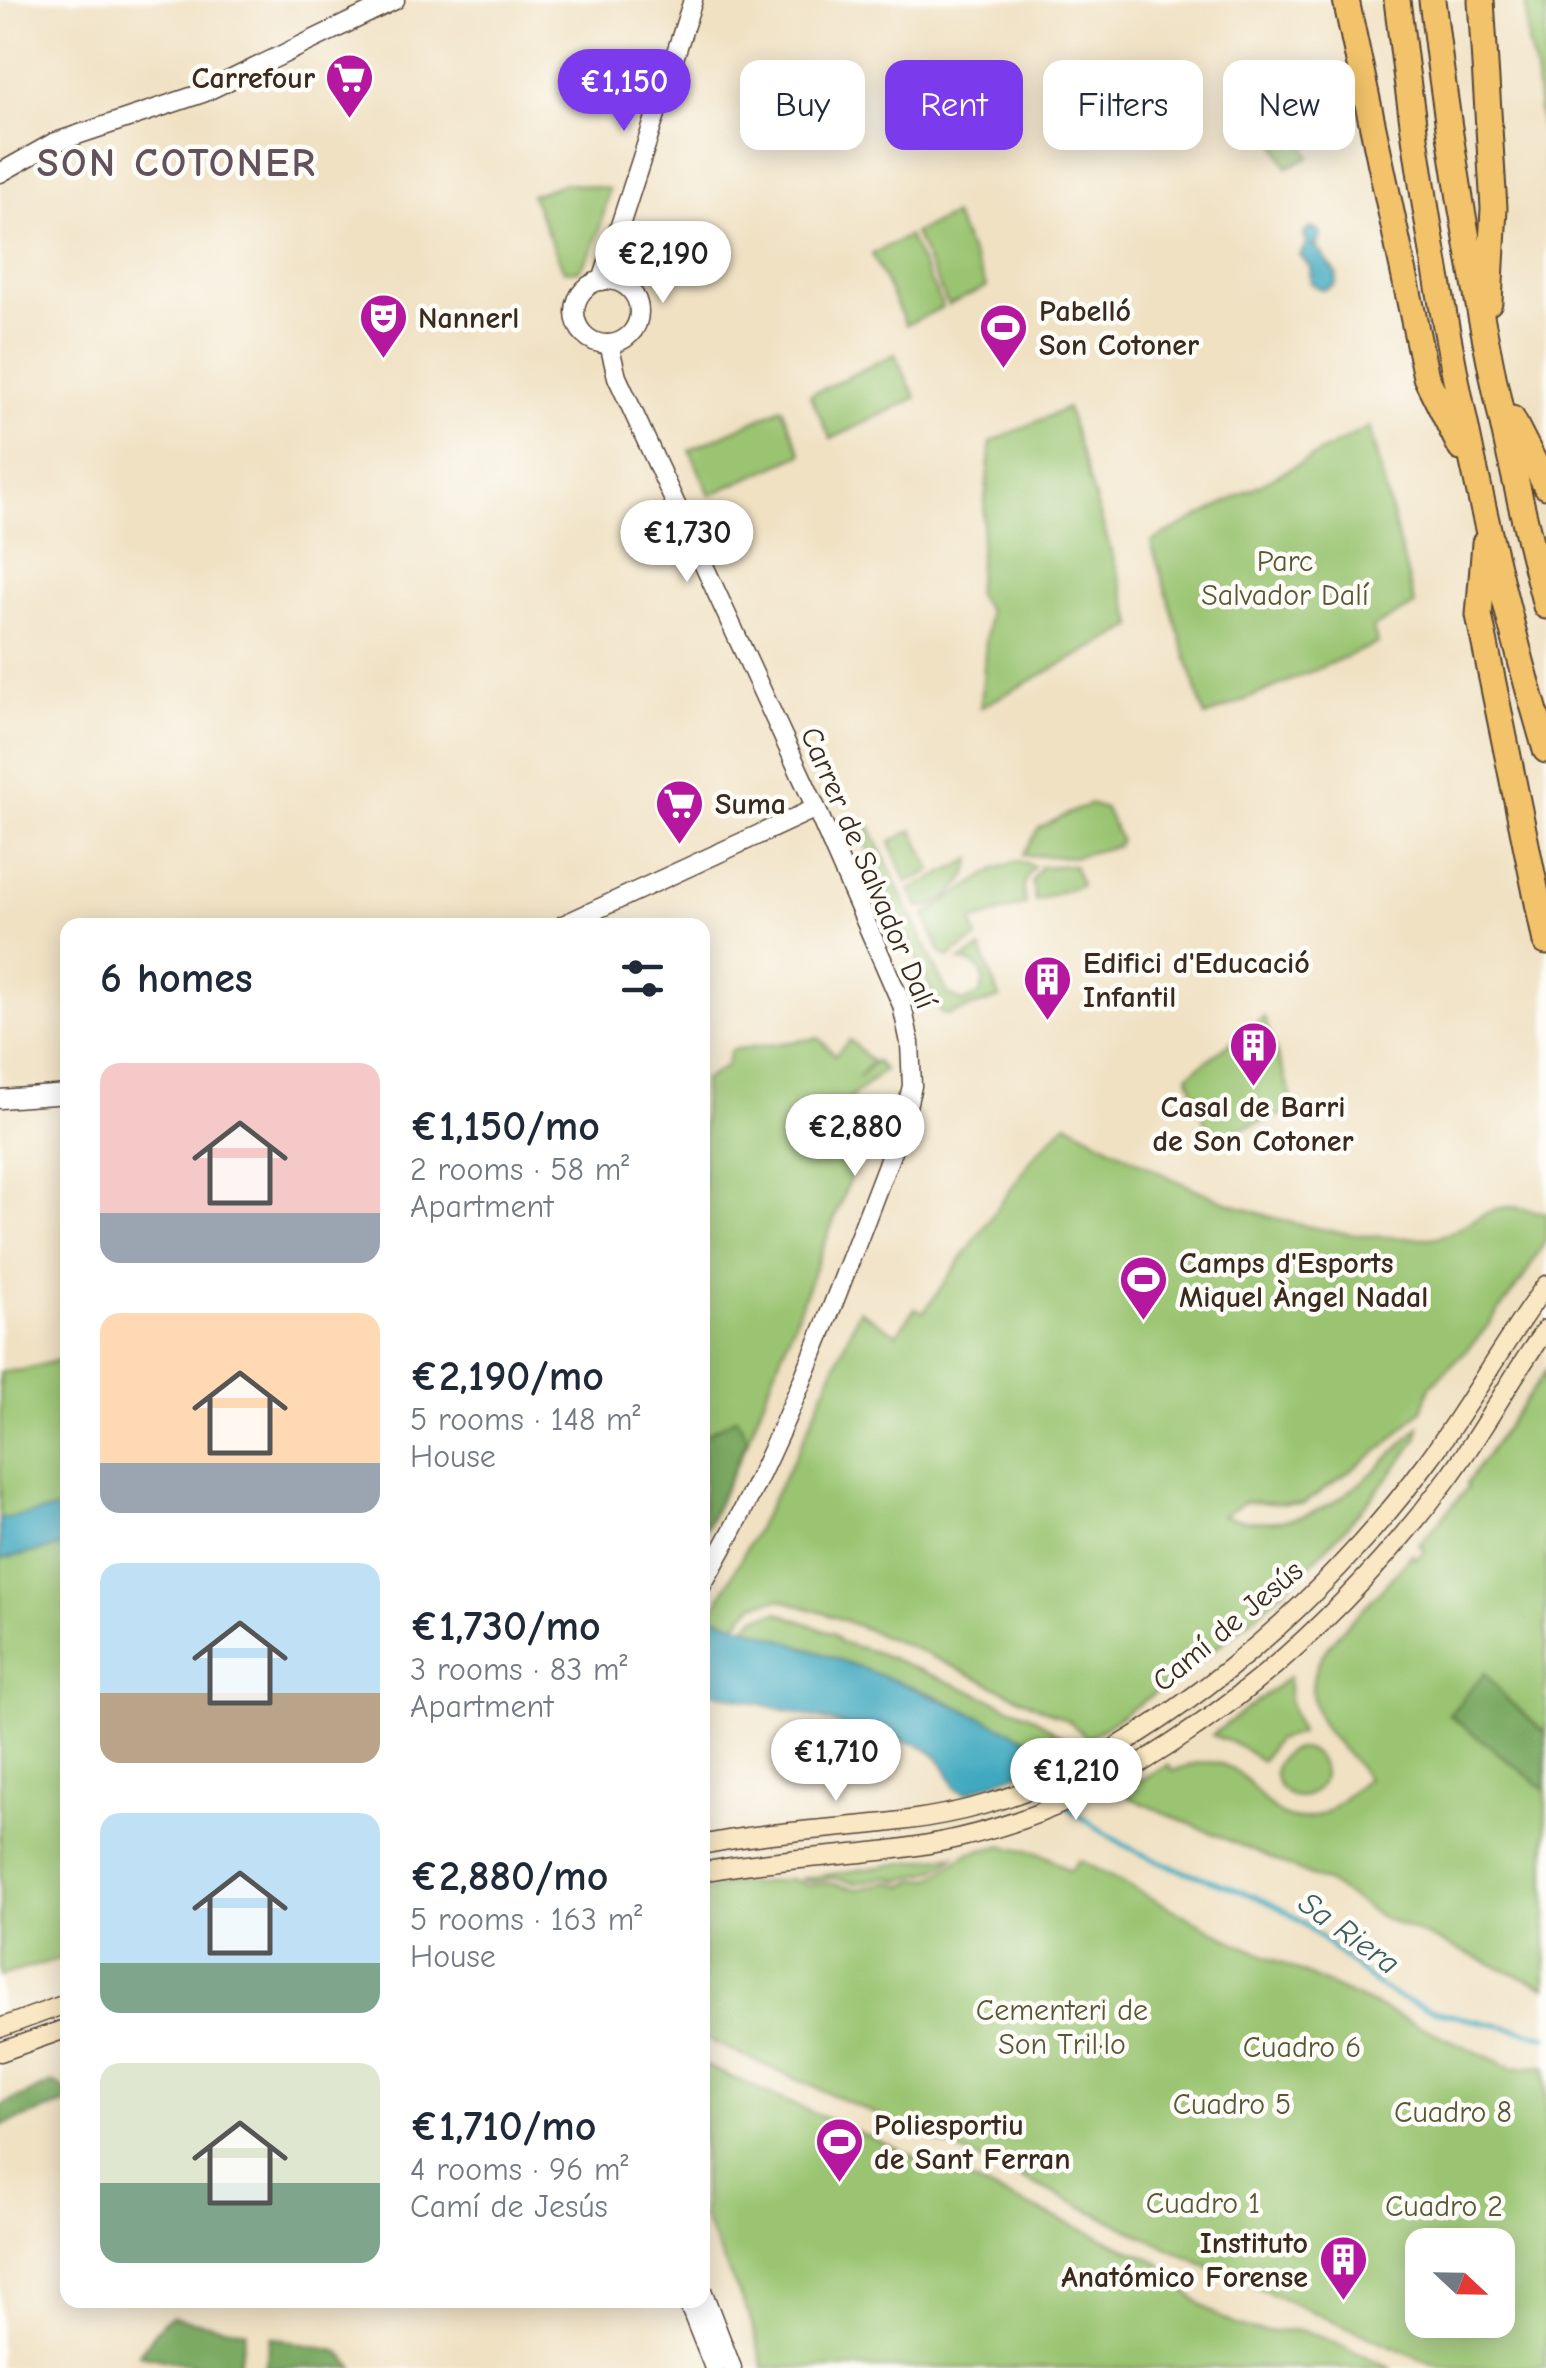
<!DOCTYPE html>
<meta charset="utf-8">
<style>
body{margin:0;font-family:"Comic Neue",sans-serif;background:#f6f6f7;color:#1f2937;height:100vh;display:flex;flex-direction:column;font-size:38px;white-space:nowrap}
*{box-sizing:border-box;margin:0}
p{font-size:32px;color:#747a83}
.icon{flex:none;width:55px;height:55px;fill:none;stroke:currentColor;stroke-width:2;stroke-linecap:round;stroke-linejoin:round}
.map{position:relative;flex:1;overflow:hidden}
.details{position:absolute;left:60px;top:918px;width:650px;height:1390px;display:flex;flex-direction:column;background:#fff;border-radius:20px;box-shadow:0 5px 25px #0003}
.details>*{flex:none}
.banner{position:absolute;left:740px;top:60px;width:655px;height:90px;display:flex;gap:20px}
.needle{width:65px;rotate:112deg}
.fabs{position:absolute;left:1405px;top:2228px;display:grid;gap:20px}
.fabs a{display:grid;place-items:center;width:110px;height:110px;border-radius:20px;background:#fff;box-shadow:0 5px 25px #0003;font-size:50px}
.price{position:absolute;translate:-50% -85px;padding:0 22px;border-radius:35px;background:#fff;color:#222;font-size:32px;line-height:65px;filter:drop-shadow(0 2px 5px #0008)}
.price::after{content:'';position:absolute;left:50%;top:60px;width:30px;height:22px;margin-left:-15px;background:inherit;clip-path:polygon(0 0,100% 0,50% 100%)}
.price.current{background:#7c3aed;color:#fff}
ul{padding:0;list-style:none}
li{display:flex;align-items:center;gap:30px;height:250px;padding:0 40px}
li span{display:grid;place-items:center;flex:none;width:280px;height:200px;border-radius:20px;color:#555}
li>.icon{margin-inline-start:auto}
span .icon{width:120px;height:120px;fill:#fffc;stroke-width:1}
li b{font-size:42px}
h2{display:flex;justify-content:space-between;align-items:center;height:120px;padding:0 40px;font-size:42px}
.pill{padding:0 35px;border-radius:20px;background:#fff;box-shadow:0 5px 25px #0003;font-size:35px;line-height:90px}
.pill.current{background:#7c3aed;color:#fff}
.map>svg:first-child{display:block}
</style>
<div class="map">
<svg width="1546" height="2368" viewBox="0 0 1546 2368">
<rect width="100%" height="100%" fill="#fdfcf7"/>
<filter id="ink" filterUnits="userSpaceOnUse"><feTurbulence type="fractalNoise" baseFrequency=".01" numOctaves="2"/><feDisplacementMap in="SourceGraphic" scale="20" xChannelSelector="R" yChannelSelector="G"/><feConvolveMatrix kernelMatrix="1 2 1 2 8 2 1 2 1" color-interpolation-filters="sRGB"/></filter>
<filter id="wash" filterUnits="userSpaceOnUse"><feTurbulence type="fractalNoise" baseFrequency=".0048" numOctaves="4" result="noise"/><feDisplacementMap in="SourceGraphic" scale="40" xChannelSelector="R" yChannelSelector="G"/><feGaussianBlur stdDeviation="2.25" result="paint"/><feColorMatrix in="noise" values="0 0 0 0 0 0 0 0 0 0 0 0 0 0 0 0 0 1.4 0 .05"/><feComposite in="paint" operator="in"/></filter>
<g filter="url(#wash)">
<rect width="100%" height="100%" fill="#f0e1c3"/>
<g fill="#9ac471" stroke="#6a7748" stroke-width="2.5" fill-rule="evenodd">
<path d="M 1526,0 L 1546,0 L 1546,171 L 1535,71 L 1528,43 Z"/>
<path d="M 1291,116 L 1310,157 L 1287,167 L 1268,127 Z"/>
<path d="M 565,183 L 609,189 C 604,214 597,250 579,270 L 564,271 L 531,195 Z"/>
<path d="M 953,215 L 987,287 L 948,305 L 914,233 Z"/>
<path d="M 908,236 L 943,307 L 906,325 L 872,254 Z"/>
<path d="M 895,354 L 916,398 L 831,439 L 810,395 Z"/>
<path d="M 782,408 L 802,454 L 710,495 L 690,450 Z"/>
<path d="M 1067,408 L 1134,626 L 981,707 L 988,612 L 976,593 L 991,442 Z"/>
<path d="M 1369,427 L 1415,605 L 1372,628 L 1378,643 L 1205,717 L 1151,542 Z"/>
<path d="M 1089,804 L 1105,809 L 1120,840 L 1117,846 L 1072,857 L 1023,855 L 1039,828 Z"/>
<path d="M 870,827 L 948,994 L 963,1002 L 979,995 C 989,976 981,963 960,961 L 981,949 L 1000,998 L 948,1015 L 941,1013 L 861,832 Z"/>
<path d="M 913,830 L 932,871 L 907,883 L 890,842 Z"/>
<path d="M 972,859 C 967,883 944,909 919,907 L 910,890 Z"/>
<path d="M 1018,861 L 1034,866 C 1024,879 1021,889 1026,904 L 972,922 L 977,938 L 949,957 L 941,953 L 925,916 L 995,869 Z"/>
<path d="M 1069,865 L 1073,865 L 1081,885 L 1035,901 L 1032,881 L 1040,867 Z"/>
<path d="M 1264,1017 L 1296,1110 L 1211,1139 L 1188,1075 Z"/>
<path d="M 819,1038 L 835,1055 L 850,1040 L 872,1062 L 858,1078 L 875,1061 L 884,1070 L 846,1102 L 848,1121 L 862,1148 L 746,1445 L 703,1534 L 703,1081 L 726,1066 L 731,1050 Z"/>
<path d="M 1067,1122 C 1187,1191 1288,1241 1430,1238 C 1457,1237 1481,1208 1508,1207 C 1520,1207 1534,1211 1546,1213 L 1546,1240 L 1522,1280 L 1478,1338 L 1430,1387 L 1422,1410 L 1385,1446 L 1303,1504 L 1244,1502 L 1223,1516 C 1312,1540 1362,1485 1419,1427 L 1418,1437 L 1410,1449 C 1316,1574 1218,1655 1087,1738 L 1069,1721 L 920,1651 L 841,1619 L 780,1599 L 754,1604 L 736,1624 L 711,1615 L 799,1449 L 859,1310 L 897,1334 L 915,1308 L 924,1312 L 1034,1156 Z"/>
<path d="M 67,1358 L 67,1964 L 65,1957 L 0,1976 L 0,1372 L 23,1370 Z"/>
<path d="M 1546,1371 L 1546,1987 L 1381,1917 L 1328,1883 L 1130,1798 L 1123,1790 L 1168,1765 L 1173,1771 C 1260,1731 1252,1840 1316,1816 C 1335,1810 1352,1790 1367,1778 C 1353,1757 1330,1741 1319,1718 C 1293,1665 1345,1629 1376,1595 C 1388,1582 1400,1568 1412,1554 L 1416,1559 L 1425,1550 L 1419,1545 L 1467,1488 L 1466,1484 Z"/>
<path d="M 777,1612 L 834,1634 L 840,1642 L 878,1653 L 1032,1716 L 1076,1747 L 1061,1756 L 935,1695 L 745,1627 L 756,1617 Z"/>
<path d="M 1289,1677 L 1289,1699 L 1300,1733 L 1276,1740 L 1261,1761 L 1240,1746 L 1212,1735 Z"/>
<circle cx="1299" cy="1773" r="24"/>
<path d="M 1003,1845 C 1014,1851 1027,1850 1041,1854 C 1052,1858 1060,1865 1070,1871 L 1079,1860 L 1239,1944 L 1512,2068 L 1546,2066 L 1546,2368 L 1443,2368 L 1217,2271 L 1041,2187 L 703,2038 L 703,1891 L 740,1882 L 756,1884 L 791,1879 L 809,1886 L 827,1883 L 859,1889 L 887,1882 L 905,1886 L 915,1880 L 933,1878 L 967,1854 ZM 1422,2245 L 1498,2245 L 1498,2320 L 1422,2320 Z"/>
<path d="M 955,1855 C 937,1876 923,1871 901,1881 L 886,1877 L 857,1883 L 831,1878 L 812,1882 L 800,1879 Z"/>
<path d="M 703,2065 L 1158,2262 C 1186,2292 1216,2325 1260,2331 C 1275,2333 1292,2327 1306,2332 C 1335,2341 1364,2356 1393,2368 L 764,2368 L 749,2315 L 703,2218 Z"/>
</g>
<g fill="#7baa63" stroke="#5b6a40" stroke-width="2.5">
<path d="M 736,1417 L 748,1438 L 703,1534 L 703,1437 Z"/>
<path d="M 1485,1673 L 1503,1696 L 1546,1733 L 1546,1790 L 1449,1715 Z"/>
<path d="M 53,2083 L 67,2091 L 67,2103 L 0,2126 L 0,2106 Z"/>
<path d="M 172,2317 L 246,2331 L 238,2368 L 206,2368 L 139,2354 L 163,2322 Z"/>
<path d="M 271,2337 L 340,2352 L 354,2368 L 265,2368 Z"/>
</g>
<g fill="#3fa9bf" stroke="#3d6a6e" stroke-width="2.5">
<path d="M 1310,228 L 1318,230 L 1321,235 L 1318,243 L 1311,246 L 1316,246 L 1337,274 L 1335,284 L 1323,290 L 1311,283 L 1310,267 L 1300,255 L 1307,244 L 1304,234 Z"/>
<path d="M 67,1508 L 67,1546 L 0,1559 L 0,1519 Z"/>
<path d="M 711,1615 C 832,1656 949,1697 1061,1756 L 966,1793 L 955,1788 C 946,1765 940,1755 917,1744 L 703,1689 L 703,1630 Z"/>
</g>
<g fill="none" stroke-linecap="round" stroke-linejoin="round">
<g stroke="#3fa9bf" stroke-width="5">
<path d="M 1018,1768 L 1037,1783"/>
<path d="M 1065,1805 C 1086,1820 1106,1835 1128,1847 C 1171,1870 1220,1881 1263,1900 C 1310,1920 1339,1958 1379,1986 C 1425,2018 1493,2020 1546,2037"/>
</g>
</g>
</g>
<g filter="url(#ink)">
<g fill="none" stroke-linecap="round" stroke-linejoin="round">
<defs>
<g id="tertiary">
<path d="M 0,173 L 53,143 L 203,93 L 395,0"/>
<circle cx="607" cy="312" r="32"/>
<path d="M 602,281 L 693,0"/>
<path d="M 609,344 L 617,377 L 816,808 L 902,1005 L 910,1043 L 912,1086 L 902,1126 C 841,1281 787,1441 702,1585"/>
<path d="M 563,925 L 816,808"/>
<path d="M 0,1099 L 68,1094"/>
<path d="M 702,2290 L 732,2368"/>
<path d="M 687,2300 L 714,2368"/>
</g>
<g id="secondary">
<path d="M 702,1845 C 794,1825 888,1831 979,1806 C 1150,1760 1325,1601 1428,1461 C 1470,1405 1503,1342 1546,1285"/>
<path d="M 702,1872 C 787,1855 874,1858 958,1838 C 1152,1794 1330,1636 1446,1481 C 1483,1432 1510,1378 1546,1329"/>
<path d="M 0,2028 L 68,2003"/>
<path d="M 0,2052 L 68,2028"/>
</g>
<g id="motorway">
<path d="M 1346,0 L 1426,377 L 1461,448"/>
<path d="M 1397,0 C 1427,253 1474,506 1546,750"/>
<path d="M 1432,0 C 1456,204 1495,407 1546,606"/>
<path d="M 1481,0 L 1494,208 L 1489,302"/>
<path d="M 1512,419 L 1546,486"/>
<path d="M 1485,543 L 1479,615 L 1546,942"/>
</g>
</defs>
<use href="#tertiary" stroke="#564537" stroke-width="21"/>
<use href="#secondary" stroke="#564537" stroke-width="21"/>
<use href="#motorway" stroke="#564537" stroke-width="29"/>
<use href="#tertiary" stroke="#fff" stroke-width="18"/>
<use href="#secondary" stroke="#fae7c3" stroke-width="18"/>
<use href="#motorway" stroke="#f2c36a" stroke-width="25"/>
</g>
</g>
<defs>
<symbol id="supermarket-pin" viewBox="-11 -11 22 30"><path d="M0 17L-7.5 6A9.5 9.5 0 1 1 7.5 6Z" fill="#b5179e" stroke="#fdfcf7"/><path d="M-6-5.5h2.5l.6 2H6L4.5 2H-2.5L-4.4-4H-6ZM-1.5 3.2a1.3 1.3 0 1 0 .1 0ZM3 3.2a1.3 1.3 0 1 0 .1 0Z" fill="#fff"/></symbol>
<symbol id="theatre-pin" viewBox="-11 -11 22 30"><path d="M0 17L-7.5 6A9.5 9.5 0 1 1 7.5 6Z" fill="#b5179e" stroke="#fdfcf7"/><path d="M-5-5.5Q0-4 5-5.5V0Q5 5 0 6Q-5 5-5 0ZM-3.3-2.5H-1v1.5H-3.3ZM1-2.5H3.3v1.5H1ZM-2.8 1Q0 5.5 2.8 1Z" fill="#fff"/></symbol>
<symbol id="stadium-pin" viewBox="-11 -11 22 30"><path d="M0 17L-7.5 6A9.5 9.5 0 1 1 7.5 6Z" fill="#b5179e" stroke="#fdfcf7"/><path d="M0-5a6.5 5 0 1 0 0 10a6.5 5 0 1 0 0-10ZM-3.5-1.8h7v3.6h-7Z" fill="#fff"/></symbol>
<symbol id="building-pin" viewBox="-11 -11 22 30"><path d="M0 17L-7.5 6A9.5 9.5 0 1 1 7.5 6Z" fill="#b5179e" stroke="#fdfcf7"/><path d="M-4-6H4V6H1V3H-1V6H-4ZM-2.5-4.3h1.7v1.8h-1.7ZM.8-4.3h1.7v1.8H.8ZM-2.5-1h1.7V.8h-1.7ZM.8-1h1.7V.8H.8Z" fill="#fff"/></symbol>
</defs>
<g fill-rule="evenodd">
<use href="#supermarket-pin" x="322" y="50" width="55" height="75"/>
<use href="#theatre-pin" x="356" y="290" width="55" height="75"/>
<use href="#stadium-pin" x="976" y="300" width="55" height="75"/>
<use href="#supermarket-pin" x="652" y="776" width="55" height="75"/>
<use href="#building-pin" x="1020" y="952" width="55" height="75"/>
<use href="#building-pin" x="1226" y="1018" width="55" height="75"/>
<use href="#stadium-pin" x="1116" y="1252" width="55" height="75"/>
<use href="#stadium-pin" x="812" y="2114" width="55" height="75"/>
<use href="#building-pin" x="1316" y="2232" width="55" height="75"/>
</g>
<g text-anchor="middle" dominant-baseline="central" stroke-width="9" stroke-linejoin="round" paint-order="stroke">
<g font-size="30" font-weight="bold" fill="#3b2a1e" stroke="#fdfcf7" text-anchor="start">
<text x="315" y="78" text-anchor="end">Carrefour</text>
<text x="1039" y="311">Pabelló<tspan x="1039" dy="34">Son Cotoner</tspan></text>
<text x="418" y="318">Nannerl</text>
<text x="715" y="804">Suma</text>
<text x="1083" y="963">Edifici d'Educació<tspan x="1083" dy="34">Infantil</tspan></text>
<text x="1253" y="1107" text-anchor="middle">Casal de Barri<tspan x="1253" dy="34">de Son Cotoner</tspan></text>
<text x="1179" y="1263">Camps d'Esports<tspan x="1179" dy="34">Miquel Àngel Nadal</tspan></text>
<text x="874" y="2125">Poliesportiu<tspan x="874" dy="34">de Sant Ferran</tspan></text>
<text x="1308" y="2243" text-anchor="end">Instituto<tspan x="1308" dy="34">Anatómico Forense</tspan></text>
</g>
<g font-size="30" fill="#585837" stroke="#fdfcf7">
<text x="1285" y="561">Parc<tspan x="1285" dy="34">Salvador Dalí</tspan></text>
<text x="1062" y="2010">Cementeri de<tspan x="1062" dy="34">Son Tril·lo</tspan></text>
<text x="1302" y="2047">Cuadro 6</text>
<text x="1232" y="2104">Cuadro 5</text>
<text x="1453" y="2112">Cuadro 8</text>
<text x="1203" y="2203">Cuadro 1</text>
<text x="1444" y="2206">Cuadro 2</text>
</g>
<g font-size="30" fill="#3b2a1e" stroke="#fdfcf7">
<text transform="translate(868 868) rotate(67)">Carrer de Salvador Dalí</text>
<text transform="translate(1228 1626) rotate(-40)">Camí de Jesús</text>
</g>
<g font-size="32" font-style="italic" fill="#3d5d5e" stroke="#fdfcf7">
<text transform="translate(1349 1933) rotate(36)">Sa Riera</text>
</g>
<g font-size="40" font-weight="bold" letter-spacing="2.5" fill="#63525b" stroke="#fdfcf7">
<text x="177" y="163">SON COTONER</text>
</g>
</g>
</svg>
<div class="fabs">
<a><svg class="needle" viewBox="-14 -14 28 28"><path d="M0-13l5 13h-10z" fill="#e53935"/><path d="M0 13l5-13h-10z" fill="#747a83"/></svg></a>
</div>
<b class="price current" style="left:624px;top:134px">€1,150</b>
<b class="price" style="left:663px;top:306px">€2,190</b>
<b class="price" style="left:687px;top:585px">€1,730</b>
<b class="price" style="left:855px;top:1179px">€2,880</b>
<b class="price" style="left:836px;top:1804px">€1,710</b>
<b class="price" style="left:1076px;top:1823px">€1,210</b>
<div class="banner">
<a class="pill">Buy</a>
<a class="pill current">Rent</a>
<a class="pill">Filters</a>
<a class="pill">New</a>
</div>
<section class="details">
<h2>6 homes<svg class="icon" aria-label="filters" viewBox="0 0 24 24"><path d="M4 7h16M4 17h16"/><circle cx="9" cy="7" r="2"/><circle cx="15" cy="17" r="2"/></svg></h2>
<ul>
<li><span style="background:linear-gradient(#f6c9c9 75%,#9aa5b1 0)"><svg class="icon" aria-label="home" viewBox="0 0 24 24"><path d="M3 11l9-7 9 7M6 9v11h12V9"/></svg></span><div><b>€1,150/mo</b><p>2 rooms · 58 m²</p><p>Apartment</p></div></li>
<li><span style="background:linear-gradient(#ffd9b3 75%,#9aa5b1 0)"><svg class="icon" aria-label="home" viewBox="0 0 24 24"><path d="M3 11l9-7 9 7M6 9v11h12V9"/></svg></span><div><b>€2,190/mo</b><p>5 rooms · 148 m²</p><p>House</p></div></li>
<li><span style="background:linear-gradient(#bfe0f5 65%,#b9a48a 0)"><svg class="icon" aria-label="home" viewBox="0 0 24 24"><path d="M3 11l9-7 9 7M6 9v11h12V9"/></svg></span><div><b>€1,730/mo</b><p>3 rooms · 83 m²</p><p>Apartment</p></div></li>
<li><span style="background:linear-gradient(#bfe0f5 75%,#7fa58c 0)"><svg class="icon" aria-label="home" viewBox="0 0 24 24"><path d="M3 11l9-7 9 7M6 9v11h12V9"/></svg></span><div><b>€2,880/mo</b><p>5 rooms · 163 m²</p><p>House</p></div></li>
<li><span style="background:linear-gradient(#dfe7d0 60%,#7fa58c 0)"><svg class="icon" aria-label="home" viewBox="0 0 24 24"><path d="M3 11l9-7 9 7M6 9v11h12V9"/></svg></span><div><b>€1,710/mo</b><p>4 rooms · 96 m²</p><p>Camí de Jesús</p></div></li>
</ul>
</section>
</div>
